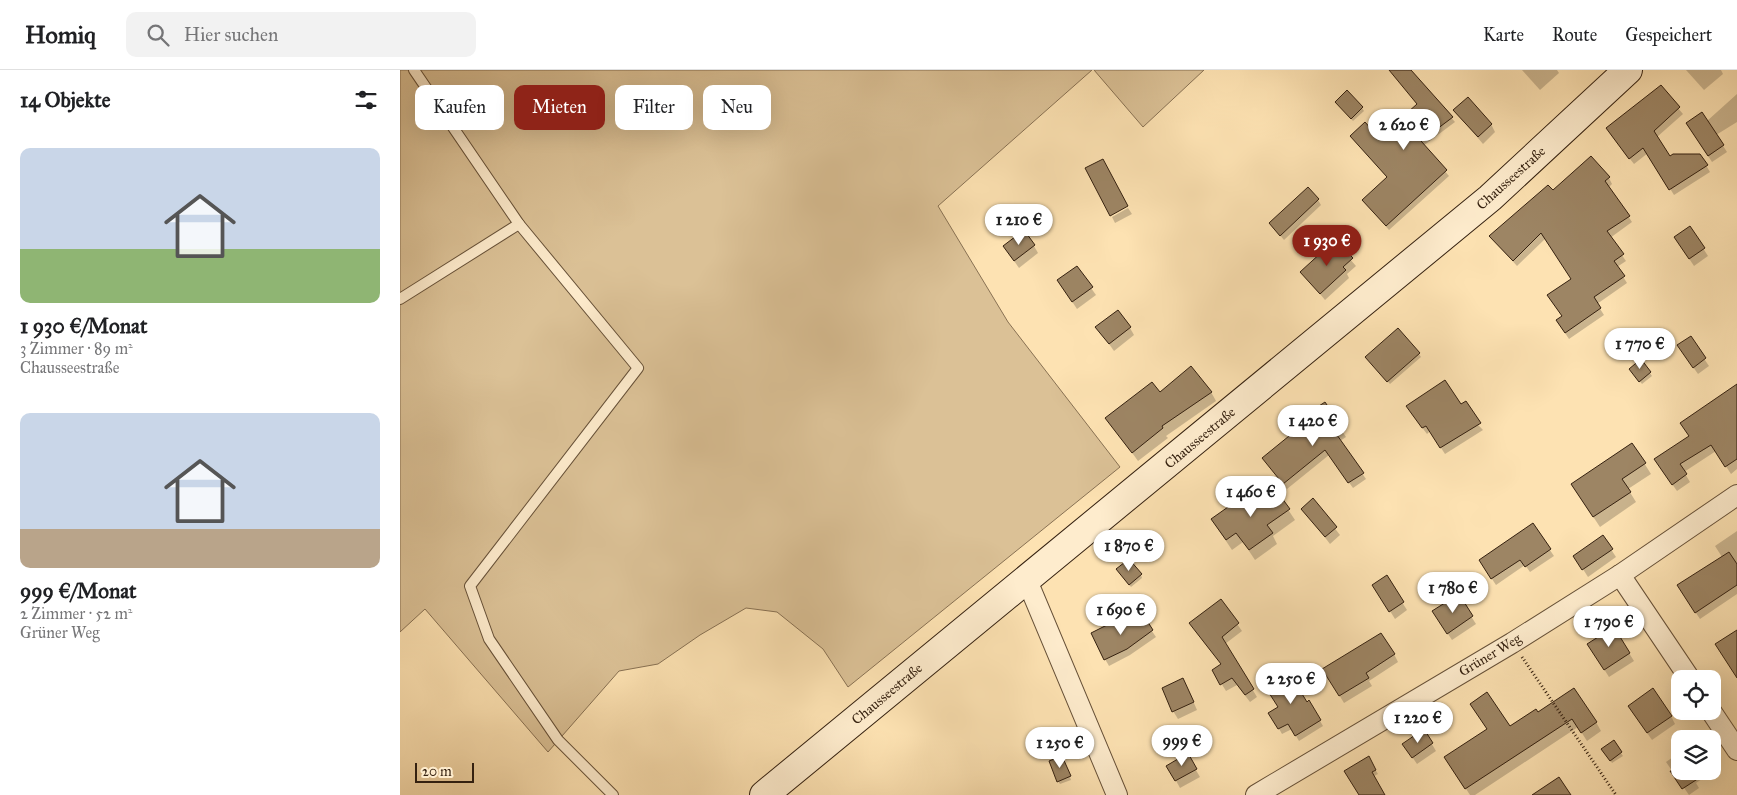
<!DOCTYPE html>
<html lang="de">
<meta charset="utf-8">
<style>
body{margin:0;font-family:"IM FELL Great Primer",serif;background:#f2f2f2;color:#202124;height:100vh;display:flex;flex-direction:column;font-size:19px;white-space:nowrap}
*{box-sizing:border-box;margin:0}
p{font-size:16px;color:#757577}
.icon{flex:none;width:28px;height:28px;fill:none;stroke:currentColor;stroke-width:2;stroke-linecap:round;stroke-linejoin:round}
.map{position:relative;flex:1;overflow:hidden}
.details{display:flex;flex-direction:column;background:#fff;width:400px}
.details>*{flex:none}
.banner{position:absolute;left:15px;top:15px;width:475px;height:45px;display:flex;gap:10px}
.controls{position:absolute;left:1271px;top:600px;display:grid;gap:10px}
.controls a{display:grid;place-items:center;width:50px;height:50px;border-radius:10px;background:#fff;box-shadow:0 5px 20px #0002;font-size:25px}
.scale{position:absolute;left:15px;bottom:12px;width:59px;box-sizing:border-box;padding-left:5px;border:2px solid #352110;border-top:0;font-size:14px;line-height:18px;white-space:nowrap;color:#352110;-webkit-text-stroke:4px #feeccd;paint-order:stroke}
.price{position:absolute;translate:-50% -42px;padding:0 11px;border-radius:18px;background:#fff;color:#222;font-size:16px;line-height:32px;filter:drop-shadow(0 1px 2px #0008)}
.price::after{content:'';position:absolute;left:50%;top:30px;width:15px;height:11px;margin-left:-8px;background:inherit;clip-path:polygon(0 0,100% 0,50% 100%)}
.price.selected{background:#8f2418;color:#fff}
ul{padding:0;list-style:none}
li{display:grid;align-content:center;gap:10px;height:265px;padding:0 20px}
li span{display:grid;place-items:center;height:155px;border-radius:10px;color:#555}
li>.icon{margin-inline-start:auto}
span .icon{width:90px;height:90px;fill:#fffc;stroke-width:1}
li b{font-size:21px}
h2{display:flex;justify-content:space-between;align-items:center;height:60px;padding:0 20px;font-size:21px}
.pill{padding:0 18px;border-radius:10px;background:#fff;box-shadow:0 5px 20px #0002;font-size:18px;line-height:45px}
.pill.selected{background:#8f2418;color:#fff}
header{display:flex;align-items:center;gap:30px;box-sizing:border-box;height:70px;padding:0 25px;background:#fff;border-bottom:1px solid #e0e0e0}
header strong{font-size:24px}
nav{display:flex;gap:28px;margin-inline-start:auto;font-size:18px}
.search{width:350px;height:45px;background:#f2f2f2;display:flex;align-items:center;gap:12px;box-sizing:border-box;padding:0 18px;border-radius:10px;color:#757577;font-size:19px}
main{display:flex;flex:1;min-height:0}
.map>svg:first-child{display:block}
</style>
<header>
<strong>Homiq</strong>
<div class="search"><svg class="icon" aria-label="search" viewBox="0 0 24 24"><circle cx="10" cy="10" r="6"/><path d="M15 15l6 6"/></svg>Hier suchen</div>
<nav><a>Karte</a><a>Route</a><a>Gespeichert</a></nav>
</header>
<main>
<section class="details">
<h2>14 Objekte<svg class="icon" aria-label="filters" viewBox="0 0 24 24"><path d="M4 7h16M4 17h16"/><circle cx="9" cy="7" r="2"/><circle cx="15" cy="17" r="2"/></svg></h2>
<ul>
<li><span style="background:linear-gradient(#c9d6e8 65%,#8fb573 0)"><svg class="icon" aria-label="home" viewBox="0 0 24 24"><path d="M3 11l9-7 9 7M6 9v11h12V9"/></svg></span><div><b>1 930 €/Monat</b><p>3 Zimmer · 89 m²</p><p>Chausseestraße</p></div></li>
<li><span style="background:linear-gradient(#c9d6e8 75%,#b9a48a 0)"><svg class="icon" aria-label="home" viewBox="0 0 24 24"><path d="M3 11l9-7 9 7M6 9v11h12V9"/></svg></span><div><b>999 €/Monat</b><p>2 Zimmer · 52 m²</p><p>Grüner Weg</p></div></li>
</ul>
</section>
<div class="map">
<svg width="1337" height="725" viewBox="0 0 1337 725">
<rect width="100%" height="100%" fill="#fde2b2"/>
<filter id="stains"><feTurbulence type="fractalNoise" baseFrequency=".004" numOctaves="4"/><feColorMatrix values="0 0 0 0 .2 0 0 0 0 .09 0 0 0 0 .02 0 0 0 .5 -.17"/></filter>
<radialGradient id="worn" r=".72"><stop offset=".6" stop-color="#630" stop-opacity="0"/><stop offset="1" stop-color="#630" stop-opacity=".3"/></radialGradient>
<g fill="#dbc196" stroke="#887153">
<path d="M 0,0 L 692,0 L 538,136 L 608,252 L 720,397 L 448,617 L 423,579 L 377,542 L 346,538 L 300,565 L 258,594 L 219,601 L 148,682 L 25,539 L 0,562 Z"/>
<path d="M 694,0 L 804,0 L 743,57 Z"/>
</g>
<g fill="#0003">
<path d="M 1002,0 L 1010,0 L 1055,52 L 1023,76 L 1049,106 L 989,160 L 963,130 L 988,108 L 951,66 L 979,70 L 1018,35 Z"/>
<path d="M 1122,0 L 1157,0 L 1159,3 L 1140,20 Z"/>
<path d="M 1286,0 L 1321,0 L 1323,4 L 1304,20 Z"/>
<path d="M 1260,17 L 1283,44 L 1257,67 L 1269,88 L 1300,85 L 1310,102 L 1274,125 L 1248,83 L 1234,94 L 1211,65 Z"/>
<path d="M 1337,24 L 1337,52 L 1316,65 L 1327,82 L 1312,92 L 1291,60 L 1307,51 Z"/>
<path d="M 939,35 L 962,38 L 964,41 L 953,51 Z"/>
<path d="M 1055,41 L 1091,54 L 1095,62 L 1083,74 Z"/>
<path d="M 1209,108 L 1212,114 L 1209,117 L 1232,152 L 1210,168 L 1226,191 L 1217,197 L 1227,213 L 1197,234 L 1204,245 L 1169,269 L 1157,251 L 1163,246 L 1173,209 L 1145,169 L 1117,196 L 1090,166 L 1153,121 Z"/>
<path d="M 918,130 L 921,135 L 884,170 L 870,153 Z"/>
<path d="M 728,138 L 732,144 L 715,153 L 712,147 Z"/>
<path d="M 1290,158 L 1308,186 L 1294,196 L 1280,175 Z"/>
<path d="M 935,172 L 956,196 L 947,204 L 949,208 L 925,230 L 902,202 Z"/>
<path d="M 634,176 L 638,183 L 619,198 L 609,184 Z"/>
<path d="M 663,218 L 691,218 L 696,225 L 677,239 Z"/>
<path d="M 697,257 L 730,258 L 734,265 L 714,281 Z"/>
<path d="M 1290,268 L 1309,296 L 1298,304 L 1283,283 Z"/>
<path d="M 1019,284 L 1021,287 L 990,314 L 969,291 Z"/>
<path d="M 1232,302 L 1250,303 L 1252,306 L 1242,314 Z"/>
<path d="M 1337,315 L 1337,399 L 1331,404 L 1316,381 L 1284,402 L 1290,412 L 1277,421 L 1260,397 Z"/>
<path d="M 811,322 L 816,331 L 766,366 L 768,368 L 738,391 L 707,348 L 759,323 Z"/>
<path d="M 924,334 L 946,367 L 940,371 L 966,409 L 953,418 L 929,385 L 887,419 L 864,389 L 906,353 Z"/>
<path d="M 1060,336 L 1083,360 L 1045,384 L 1030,361 L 1027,364 L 1011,343 Z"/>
<path d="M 1232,374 L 1251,404 L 1228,419 L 1236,432 L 1200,457 L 1172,415 Z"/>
<path d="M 873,417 L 895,450 L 873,466 L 877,474 L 855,490 L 843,472 L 832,480 L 812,450 L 850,434 Z"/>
<path d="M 913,430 L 940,465 L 930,474 L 903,439 Z"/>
<path d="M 1133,455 L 1154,486 L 1130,502 L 1125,495 L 1096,515 L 1084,497 Z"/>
<path d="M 1337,461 L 1337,524 L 1300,549 L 1282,522 L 1322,487 L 1315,476 Z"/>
<path d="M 1203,467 L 1216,487 L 1188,507 L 1179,493 Z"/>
<path d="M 719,502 L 741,505 L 742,508 L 731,517 Z"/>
<path d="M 986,507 L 1007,540 L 995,549 L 978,522 Z"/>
<path d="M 1058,526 L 1076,554 L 1052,570 L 1038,549 Z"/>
<path d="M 821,531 L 842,561 L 825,574 L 857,627 L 850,632 L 837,615 L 826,621 L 813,600 L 822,595 L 795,561 Z"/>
<path d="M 741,545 L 756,567 L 730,585 L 709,596 L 705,589 L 719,561 Z"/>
<path d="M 1193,582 L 1229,583 L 1234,591 L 1209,607 Z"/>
<path d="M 994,584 L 998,592 L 969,611 L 972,616 L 944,633 L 924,600 Z"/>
<path d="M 787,617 L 797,640 L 778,649 L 773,641 Z"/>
<path d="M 909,632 L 923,656 L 899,671 L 892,659 L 882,664 L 870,643 Z"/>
<path d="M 1233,643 L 1271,646 L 1275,654 L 1252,670 Z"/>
<path d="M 1138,644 L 1196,652 L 1201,661 L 1187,671 L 1178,657 L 1075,725 L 1070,725 L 1051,696 L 1110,658 Z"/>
<path d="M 1024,661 L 1036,681 L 1017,694 L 1008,681 Z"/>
<path d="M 1213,672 L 1223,686 L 1212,693 L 1203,679 Z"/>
<path d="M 1280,682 L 1280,701 L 1306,701 L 1308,705 L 1296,713 L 1299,718 L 1289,725 L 1266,692 Z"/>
<path d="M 787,685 L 800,707 L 780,718 L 768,696 Z"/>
<path d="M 968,688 L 978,704 L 974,706 L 984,725 L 959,725 Z"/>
<path d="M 664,691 L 671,710 L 660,714 L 658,711 Z"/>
</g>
<g fill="#9d8564" stroke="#352110">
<path d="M 989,0 L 1011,0 L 1053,47 L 1021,71 L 1047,100 L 986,156 L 962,130 L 987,107 L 950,66 L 965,52 L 979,68 L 1017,34 Z"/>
<path d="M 1261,15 L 1280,37 L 1254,61 L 1270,86 L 1273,84 L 1300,84 L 1308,95 L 1269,120 L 1243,78 L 1229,89 L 1206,58 Z"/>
<path d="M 947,20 L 963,37 L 951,49 L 935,32 Z"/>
<path d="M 1068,27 L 1092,54 L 1078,67 L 1053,40 Z"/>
<path d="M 1302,42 L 1324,75 L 1308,86 L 1286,53 Z"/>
<path d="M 1191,86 L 1210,107 L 1205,111 L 1230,146 L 1207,161 L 1224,184 L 1214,191 L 1225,206 L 1194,227 L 1201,238 L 1165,263 L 1156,250 L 1162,246 L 1147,225 L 1171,209 L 1141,163 L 1113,191 L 1089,166 L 1148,115 L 1153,120 Z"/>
<path d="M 703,89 L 728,136 L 710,146 L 685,98 Z"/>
<path d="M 908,117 L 919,129 L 880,166 L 869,153 Z"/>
<path d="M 1290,156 L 1305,178 L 1289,189 L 1274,167 Z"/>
<path d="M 624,160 L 635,175 L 614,191 L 603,176 Z"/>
<path d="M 935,170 L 953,188 L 943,197 L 946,200 L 920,224 L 900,202 Z"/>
<path d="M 677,196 L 693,217 L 672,232 L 657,210 Z"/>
<path d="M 718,240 L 731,257 L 709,274 L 695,257 Z"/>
<path d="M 998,258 L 1020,283 L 987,312 L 965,287 Z"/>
<path d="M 1291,266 L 1306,288 L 1293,298 L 1277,275 Z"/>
<path d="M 1241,289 L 1251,302 L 1239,312 L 1229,299 Z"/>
<path d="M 791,296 L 812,322 L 762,356 L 763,358 L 732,383 L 705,348 L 752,312 L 760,322 Z"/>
<path d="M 1045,310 L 1061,334 L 1066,331 L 1081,353 L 1040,378 L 1026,356 L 1022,358 L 1006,336 Z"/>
<path d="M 1337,314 L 1337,389 L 1325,397 L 1311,375 L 1280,394 L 1287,404 L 1272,415 L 1254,389 L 1289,366 L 1280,353 Z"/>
<path d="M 925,332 L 944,360 L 937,365 L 964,403 L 948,413 L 925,380 L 883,414 L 862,388 L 905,353 L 901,348 Z"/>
<path d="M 1232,373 L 1246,393 L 1222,409 L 1231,422 L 1193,447 L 1171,414 Z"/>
<path d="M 873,416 L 890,439 L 867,455 L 873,463 L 849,480 L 836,463 L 826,470 L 811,449 L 845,425 L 850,432 Z"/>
<path d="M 913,428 L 937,457 L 925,467 L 901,439 Z"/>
<path d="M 1133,453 L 1151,479 L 1125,497 L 1120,490 L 1091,509 L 1079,490 Z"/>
<path d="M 1203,465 L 1213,479 L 1182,500 L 1173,486 Z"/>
<path d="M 1329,482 L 1337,494 L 1337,515 L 1295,543 L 1277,515 Z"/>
<path d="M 729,489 L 742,504 L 729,515 L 716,499 Z"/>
<path d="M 987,505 L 1004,532 L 989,542 L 972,515 Z"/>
<path d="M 1059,524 L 1073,546 L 1047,564 L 1032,541 Z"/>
<path d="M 821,529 L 839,553 L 822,567 L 854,619 L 845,625 L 832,608 L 820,615 L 812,600 L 821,594 L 789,553 Z"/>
<path d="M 742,543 L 753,560 L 727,579 L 704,590 L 691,563 L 715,551 L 719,559 Z"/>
<path d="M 1214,557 L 1230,583 L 1204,600 L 1187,574 Z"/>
<path d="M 1337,560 L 1337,608 L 1315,574 Z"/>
<path d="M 981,563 L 995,584 L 966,603 L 969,608 L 939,626 L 922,599 Z"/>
<path d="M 888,601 L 907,632 L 909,630 L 921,650 L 895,666 L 888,654 L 878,659 L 868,643 L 878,637 L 864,615 Z"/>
<path d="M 783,608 L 794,632 L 772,642 L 762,618 Z"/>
<path d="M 1174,618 L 1197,652 L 1181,663 L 1172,649 L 1065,719 L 1044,687 L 1087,659 L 1070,634 L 1087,622 L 1110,656 L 1136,639 L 1138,642 Z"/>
<path d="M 1253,618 L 1272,646 L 1247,663 L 1228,636 Z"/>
<path d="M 1024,659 L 1033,673 L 1012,688 L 1002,674 Z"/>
<path d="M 1214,670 L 1222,682 L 1210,691 L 1201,679 Z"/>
<path d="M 788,683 L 797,699 L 775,711 L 766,696 Z"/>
<path d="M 662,686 L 671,706 L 657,712 L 649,691 Z"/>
<path d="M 969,686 L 976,700 L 972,702 L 985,725 L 959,725 L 944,701 Z"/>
<path d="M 1270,701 L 1310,701 L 1282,719 Z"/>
<path d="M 1159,707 L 1171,725 L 1132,725 Z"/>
</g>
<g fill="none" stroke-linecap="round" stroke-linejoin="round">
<defs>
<g id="service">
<path d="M 14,0 L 119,154 L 238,298 L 70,516 L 89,569 L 158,670 L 213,725"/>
<path d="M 0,229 L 119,154"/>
</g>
<g id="minor">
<path d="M 1220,505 L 1290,609"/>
<path d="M 626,508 L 717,725"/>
<path d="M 1311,641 L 1337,680"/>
<path d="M 856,725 L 1112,573 L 1220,505 L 1337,425"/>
</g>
<path id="secondary" d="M 364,725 L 1090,128 L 1228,0"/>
</defs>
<use href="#service" stroke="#675138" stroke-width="12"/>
<use href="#minor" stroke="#675138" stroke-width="22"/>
<use href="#secondary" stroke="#352110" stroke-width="30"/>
<path stroke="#352110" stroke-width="3" stroke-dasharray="1 2.5" stroke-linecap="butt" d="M 1122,587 L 1216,725"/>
<use href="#service" stroke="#feeccd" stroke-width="10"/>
<use href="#minor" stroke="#feeccd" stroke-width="20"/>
<use href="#secondary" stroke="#feeccd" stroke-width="28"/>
</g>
<g text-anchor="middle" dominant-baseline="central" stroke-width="4.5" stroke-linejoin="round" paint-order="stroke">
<g font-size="14" fill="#352110" stroke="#feeccd">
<text transform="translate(1111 108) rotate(-42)">Chausseestraße</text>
<text transform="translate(800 368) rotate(-40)">Chausseestraße</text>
<text transform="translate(1090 585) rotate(-31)">Grüner Weg</text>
<text transform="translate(487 624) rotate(-40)">Chausseestraße</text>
</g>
</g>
<rect width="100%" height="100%" filter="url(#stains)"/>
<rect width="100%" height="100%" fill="url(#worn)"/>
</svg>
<div class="controls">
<a><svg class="icon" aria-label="locate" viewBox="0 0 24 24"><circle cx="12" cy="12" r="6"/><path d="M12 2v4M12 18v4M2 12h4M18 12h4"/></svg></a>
<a><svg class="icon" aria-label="layers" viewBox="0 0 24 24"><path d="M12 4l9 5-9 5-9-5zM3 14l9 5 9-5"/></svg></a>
</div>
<div class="scale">20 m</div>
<b class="price" style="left:1004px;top:81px">2 620 €</b>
<b class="price" style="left:619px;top:176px">1 210 €</b>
<b class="price selected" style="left:927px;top:197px">1 930 €</b>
<b class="price" style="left:1240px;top:300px">1 770 €</b>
<b class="price" style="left:913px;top:377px">1 420 €</b>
<b class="price" style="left:851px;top:448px">1 460 €</b>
<b class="price" style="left:729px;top:502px">1 870 €</b>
<b class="price" style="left:1053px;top:544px">1 780 €</b>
<b class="price" style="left:721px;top:566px">1 690 €</b>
<b class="price" style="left:1209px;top:578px">1 790 €</b>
<b class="price" style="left:891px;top:635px">2 250 €</b>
<b class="price" style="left:1018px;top:674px">1 220 €</b>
<b class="price" style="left:782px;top:697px">999 €</b>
<b class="price" style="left:660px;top:699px">1 250 €</b>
<div class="banner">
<a class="pill">Kaufen</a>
<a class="pill selected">Mieten</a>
<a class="pill">Filter</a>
<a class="pill">Neu</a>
</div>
</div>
</main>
